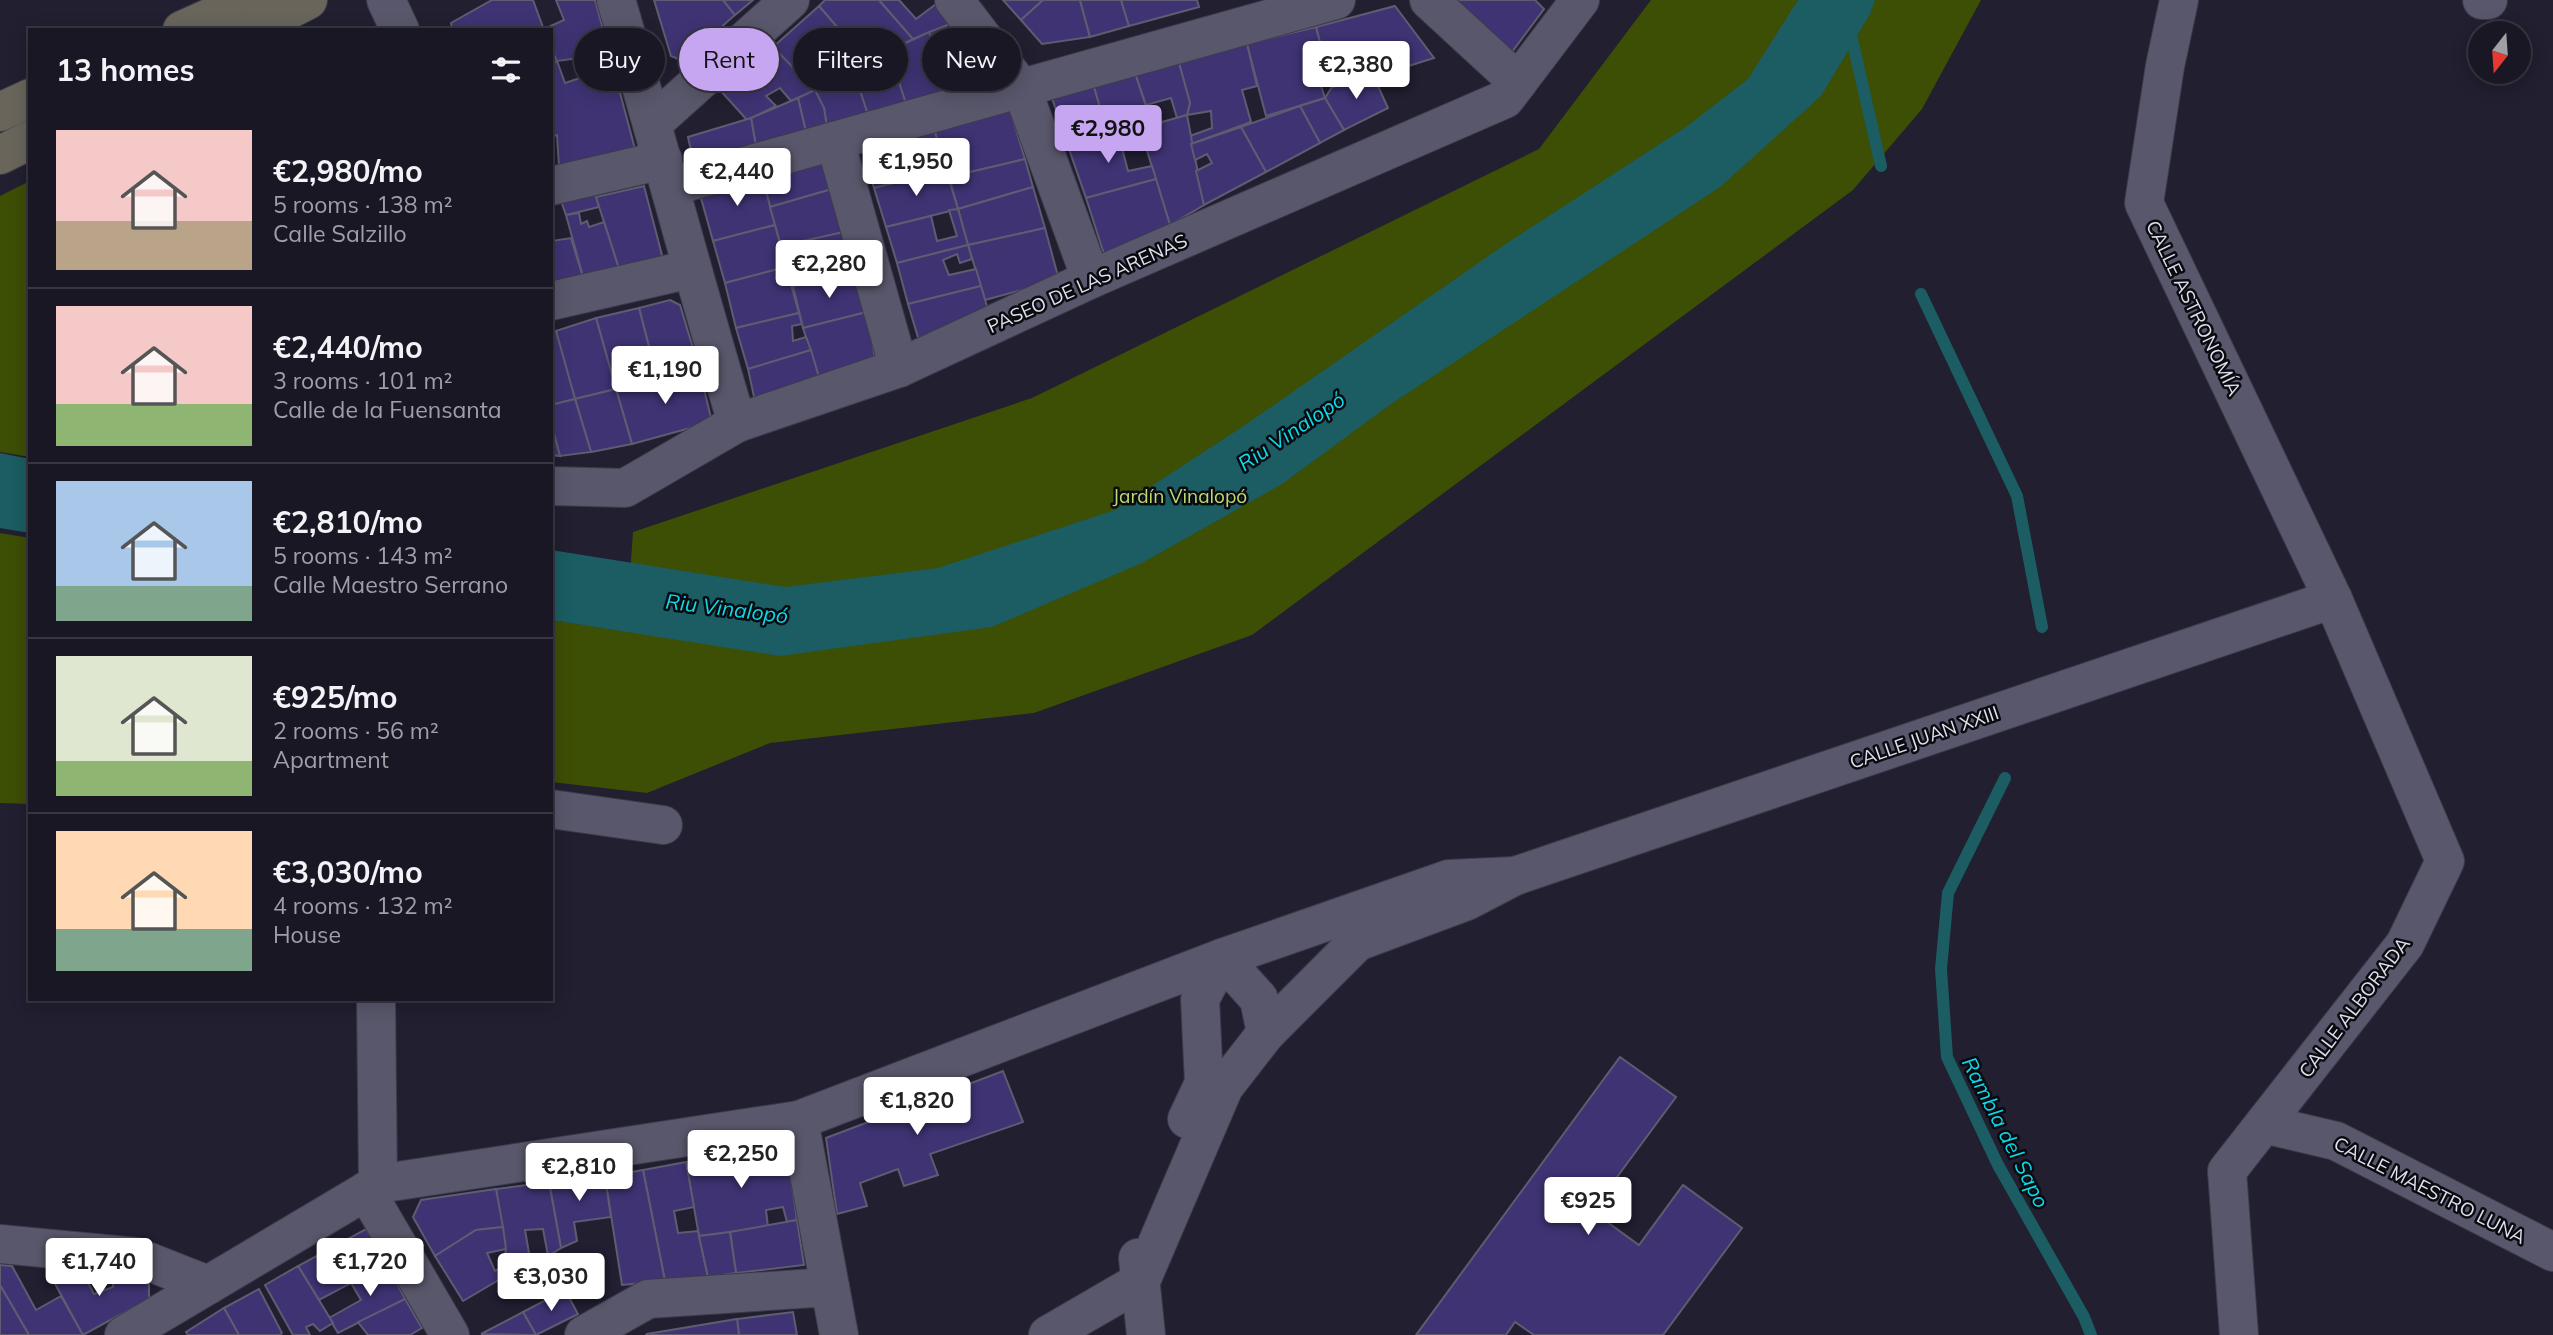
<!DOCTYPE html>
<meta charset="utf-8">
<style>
body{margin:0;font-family:Mulish,sans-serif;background:#262431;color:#f1f3f6;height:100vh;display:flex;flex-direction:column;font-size:26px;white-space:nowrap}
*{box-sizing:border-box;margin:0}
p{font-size:23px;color:#9f9fa6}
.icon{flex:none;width:38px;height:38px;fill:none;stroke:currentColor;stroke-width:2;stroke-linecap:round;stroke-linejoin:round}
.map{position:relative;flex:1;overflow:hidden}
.details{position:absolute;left:28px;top:28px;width:525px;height:973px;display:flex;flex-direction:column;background:#191724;border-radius:0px;box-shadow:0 4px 18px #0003,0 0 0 2px #373641}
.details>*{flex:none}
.banner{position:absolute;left:574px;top:28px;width:665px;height:63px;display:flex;gap:14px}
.needle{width:46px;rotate:197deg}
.tools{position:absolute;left:2468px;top:21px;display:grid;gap:14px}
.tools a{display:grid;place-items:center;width:63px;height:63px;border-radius:50%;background:#191724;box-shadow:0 4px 18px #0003,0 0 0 2px #373641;font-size:35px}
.price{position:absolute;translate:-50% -60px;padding:0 16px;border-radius:7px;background:#fff;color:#222;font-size:23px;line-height:46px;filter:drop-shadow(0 2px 4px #0008)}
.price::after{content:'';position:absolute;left:50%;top:42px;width:21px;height:16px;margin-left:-10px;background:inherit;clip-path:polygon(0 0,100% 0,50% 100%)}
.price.on{background:#c6a6f0;color:#111}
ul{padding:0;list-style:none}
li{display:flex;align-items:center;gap:21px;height:175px;padding:0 28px}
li+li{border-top:2px solid #373641}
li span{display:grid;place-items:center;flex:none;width:196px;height:140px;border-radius:0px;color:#555}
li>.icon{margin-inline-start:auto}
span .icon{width:84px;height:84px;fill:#fffc;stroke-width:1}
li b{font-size:30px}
h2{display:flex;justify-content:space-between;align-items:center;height:84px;padding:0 28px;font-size:30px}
.chip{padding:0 24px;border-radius:32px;background:#191724;box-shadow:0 4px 18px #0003,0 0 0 2px #373641;font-size:24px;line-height:63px}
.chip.on{background:#c6a6f0;color:#111}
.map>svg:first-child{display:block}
</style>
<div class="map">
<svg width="2553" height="1335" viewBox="0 0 2553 1335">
<rect width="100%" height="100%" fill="#211f30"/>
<g fill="#3d4e05">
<path d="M 1651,0 L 1981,0 L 1922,109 L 1853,190 L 1252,635 L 1034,713 L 770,743 L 647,793 L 551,782 L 551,620 L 626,631 L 633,532 L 1032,398 L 1539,149 Z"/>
<path d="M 30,181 L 30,457 L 0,452 L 0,196 Z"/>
<path d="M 0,533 L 30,538 L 30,804 L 0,803 Z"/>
</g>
<g fill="#1b5d62">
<path d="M 1798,0 L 1875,0 L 1870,14 L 1821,96 L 1720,187 L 1391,404 L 1282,484 L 1142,563 L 992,627 L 780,656 L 551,620 L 551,550 L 785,587 L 938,568 L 1115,510 L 1245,425 L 1507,243 L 1686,127 L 1748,79 Z"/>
<path d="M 0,453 L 30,459 L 30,533 L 0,528 Z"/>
</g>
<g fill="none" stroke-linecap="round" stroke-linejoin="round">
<g stroke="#1b5d62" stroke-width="12">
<path d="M 1843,0 L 1881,166"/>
<path d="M 1921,294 L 2017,496 L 2042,627"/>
<path d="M 2005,778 L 1948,893 L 1941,969 L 1947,1057 L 1998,1165 L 2084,1317 L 2091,1335"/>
</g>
</g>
<g fill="#3f3374" stroke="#5e5c71" stroke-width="2">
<path d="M 492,0 L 533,0 L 544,30 L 452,30 L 451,23 Z"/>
<path d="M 556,0 L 595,0 L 611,59 L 583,77 L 579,58 L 557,61 L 551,48 L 551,30 L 544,29 L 564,20 Z"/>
<path d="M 654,0 L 723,0 L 735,15 L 683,61 L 671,56 Z"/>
<path d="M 723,0 L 753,0 L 735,15 Z"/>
<path d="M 825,0 L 879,0 L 913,39 L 867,62 L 819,6 Z"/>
<path d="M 879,0 L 899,0 L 916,19 L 936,4 L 953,23 L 913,39 Z"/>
<path d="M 1003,0 L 1043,0 L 1021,20 Z"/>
<path d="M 1043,0 L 1080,0 L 1090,37 L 1042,44 L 1021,20 Z"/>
<path d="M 1080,0 L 1121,0 L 1129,26 L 1090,37 Z"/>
<path d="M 1121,0 L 1197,0 L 1199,7 L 1129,26 Z"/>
<path d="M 1447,0 L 1535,0 L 1544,9 L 1512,52 Z"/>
<path d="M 819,6 L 867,62 L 815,90 L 773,47 Z"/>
<path d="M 1395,6 L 1434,58 L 1374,77 L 1364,60 L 1353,62 L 1360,72 L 1346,84 L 1332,87 L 1316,27 Z"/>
<path d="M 953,23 L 965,33 L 935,49 L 929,32 Z"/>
<path d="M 1316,27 L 1326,67 L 1317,73 L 1325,98 L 1266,116 L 1247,44 Z"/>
<path d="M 929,32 L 951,91 L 906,104 L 889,51 Z"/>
<path d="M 1247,44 L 1257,86 L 1242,90 L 1251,122 L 1191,144 L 1190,136 L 1212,128 L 1211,111 L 1187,115 L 1190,103 L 1179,63 Z"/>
<path d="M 976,46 L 989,81 L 951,91 L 939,58 Z"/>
<path d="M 773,47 L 815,90 L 791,101 L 780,88 L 766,96 L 776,106 L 747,120 L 720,90 Z"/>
<path d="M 889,51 L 906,104 L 868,115 L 853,69 Z"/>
<path d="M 611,59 L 635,149 L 559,166 L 557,135 L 551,137 L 551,64 L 557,61 L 565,83 L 583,77 Z"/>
<path d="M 1179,63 L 1190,103 L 1187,115 L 1177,118 L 1171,98 L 1146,105 L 1135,73 Z"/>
<path d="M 853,69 L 868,115 L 827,127 L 824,108 L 815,90 Z"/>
<path d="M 1360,72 L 1366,81 L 1374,77 L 1388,108 L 1344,130 L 1325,98 L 1332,87 L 1346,84 Z"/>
<path d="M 1135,73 L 1152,125 L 1109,138 L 1093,84 Z"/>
<path d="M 1093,84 L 1109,138 L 1069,149 L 1051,95 Z"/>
<path d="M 815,90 L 824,108 L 827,127 L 806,132 L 798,98 Z"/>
<path d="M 798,98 L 806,132 L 756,146 L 751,118 Z"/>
<path d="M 1325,98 L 1344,130 L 1320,143 L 1300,106 Z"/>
<path d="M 1300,106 L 1320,143 L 1266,172 L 1241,127 Z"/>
<path d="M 1010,110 L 1025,159 L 949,177 L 934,129 Z"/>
<path d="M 1187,115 L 1204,205 L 1170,225 L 1140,128 Z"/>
<path d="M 751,118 L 756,146 L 693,160 L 688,137 Z"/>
<path d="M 1241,127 L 1266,172 L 1204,205 L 1196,171 L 1212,163 L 1207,154 L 1195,160 L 1191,144 Z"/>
<path d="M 1140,128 L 1143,140 L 1122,148 L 1128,171 L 1152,166 L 1156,179 L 1086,198 L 1069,149 Z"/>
<path d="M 934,129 L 946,170 L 874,188 L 862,147 Z"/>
<path d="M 823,159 L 832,189 L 770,207 L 762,176 Z"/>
<path d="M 1025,159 L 1033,187 L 958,209 L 949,177 Z"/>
<path d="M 946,170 L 958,209 L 886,227 L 874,188 Z"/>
<path d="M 762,176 L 775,225 L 713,241 L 699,191 Z"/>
<path d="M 1156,179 L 1170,225 L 1104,254 L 1086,198 Z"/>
<path d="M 592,180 L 599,207 L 566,215 L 561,201 Z"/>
<path d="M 644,186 L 663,259 L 620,272 L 596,197 Z"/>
<path d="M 1033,187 L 1045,228 L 968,245 L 958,209 Z"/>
<path d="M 832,189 L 844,232 L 781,246 L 770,207 Z"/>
<path d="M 958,209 L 968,245 L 897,263 L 886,227 L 931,216 L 937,241 L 957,236 L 949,210 Z"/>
<path d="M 579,213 L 581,224 L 587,221 L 589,227 L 604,222 L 620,272 L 585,284 L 566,215 Z"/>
<path d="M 775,225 L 786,267 L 725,283 L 713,241 Z"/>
<path d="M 1045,228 L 1059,280 L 985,300 L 968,245 Z"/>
<path d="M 844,232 L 854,272 L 793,286 L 790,277 L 808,272 L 809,260 L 786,267 L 781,246 Z"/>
<path d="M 571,238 L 585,284 L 551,292 L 551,241 Z"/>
<path d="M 968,245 L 972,259 L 960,263 L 957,254 L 943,260 L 949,275 L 976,269 L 981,286 L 908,304 L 897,263 Z"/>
<path d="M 786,267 L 799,313 L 736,328 L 725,283 Z"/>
<path d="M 854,272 L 867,312 L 803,328 L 793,286 Z"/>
<path d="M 981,286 L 988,310 L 920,344 L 908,304 Z"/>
<path d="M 670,300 L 680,305 L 699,368 L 667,376 L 665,363 L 654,366 L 639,308 Z"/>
<path d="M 639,308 L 657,378 L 616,389 L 596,318 Z"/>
<path d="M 867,312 L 876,364 L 821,384 L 803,328 Z"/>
<path d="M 799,313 L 802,324 L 792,326 L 793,341 L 806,337 L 811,350 L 748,369 L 736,328 Z"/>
<path d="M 596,318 L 616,389 L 575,399 L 556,331 Z"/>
<path d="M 556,331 L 575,399 L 551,405 L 551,332 Z"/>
<path d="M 811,350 L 821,384 L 756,406 L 748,369 Z"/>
<path d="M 699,368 L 712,422 L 632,444 L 616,389 Z"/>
<path d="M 616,389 L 632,444 L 591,452 L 575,399 Z"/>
<path d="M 575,399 L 591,452 L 560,456 L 551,423 L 551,405 Z"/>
<path d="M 551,423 L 560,456 L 551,455 Z"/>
<path d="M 1620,1057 L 1676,1097 L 1592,1211 L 1639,1245 L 1683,1185 L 1742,1228 L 1663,1335 L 1534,1335 L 1515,1322 L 1506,1335 L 1416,1335 Z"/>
<path d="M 1003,1071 L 1023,1122 L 930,1154 L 938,1175 L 904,1186 L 898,1169 L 860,1183 L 867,1206 L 837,1214 L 826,1138 Z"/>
<path d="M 786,1145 L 797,1220 L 787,1222 L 783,1207 L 766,1210 L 768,1227 L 699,1236 L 686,1162 Z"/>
<path d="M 686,1162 L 694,1207 L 674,1211 L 678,1233 L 698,1231 L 708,1277 L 665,1281 L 643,1170 Z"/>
<path d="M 643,1170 L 665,1281 L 622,1285 L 605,1177 Z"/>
<path d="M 604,1171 L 611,1217 L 574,1222 L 577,1241 L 561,1248 L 549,1182 Z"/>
<path d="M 549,1182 L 561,1248 L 548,1256 L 543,1229 L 525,1230 L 531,1265 L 509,1274 L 496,1189 Z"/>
<path d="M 496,1189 L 503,1227 L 476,1230 L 435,1256 L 413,1217 L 421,1200 Z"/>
<path d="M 797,1220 L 804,1265 L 736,1273 L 730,1232 Z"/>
<path d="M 503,1227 L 506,1249 L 487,1253 L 495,1271 L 508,1264 L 509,1274 L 463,1301 L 435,1256 L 476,1230 Z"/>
<path d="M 366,1229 L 387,1264 L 319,1300 L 298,1266 Z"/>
<path d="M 730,1232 L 736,1273 L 708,1277 L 699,1236 Z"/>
<path d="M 387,1264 L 405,1299 L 338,1333 L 329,1318 L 361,1300 L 351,1283 Z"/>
<path d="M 0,1265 L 12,1266 L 36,1310 L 61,1296 L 83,1335 L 29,1335 L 0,1285 Z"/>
<path d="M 298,1266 L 333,1323 L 320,1331 L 313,1324 L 306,1327 L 310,1335 L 293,1335 L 265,1285 Z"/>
<path d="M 48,1271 L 83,1273 L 94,1294 L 113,1287 L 113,1275 L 149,1278 L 149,1299 L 83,1335 Z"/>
<path d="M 0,1285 L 29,1335 L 0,1335 Z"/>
<path d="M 259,1289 L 282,1333 L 280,1335 L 239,1335 L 224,1308 Z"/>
<path d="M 565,1290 L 578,1314 L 536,1335 L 523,1312 Z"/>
<path d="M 405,1299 L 422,1328 L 410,1335 L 368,1335 L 358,1322 Z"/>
<path d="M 224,1308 L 239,1335 L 188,1335 L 186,1332 Z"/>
<path d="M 523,1312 L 536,1335 L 481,1334 Z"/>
<path d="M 793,1312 L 797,1335 L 739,1335 L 737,1319 Z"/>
<path d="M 737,1319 L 739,1335 L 646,1335 L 647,1334 Z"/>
</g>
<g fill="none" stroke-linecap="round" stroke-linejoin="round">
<defs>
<g id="street">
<path d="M 386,0 L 400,30"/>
<path d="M 616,0 C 658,141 695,283 737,423"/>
<path d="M 954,0 L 1022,89 L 1091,279"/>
<path d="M 1429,0 L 1518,82"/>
<path d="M 2179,0 L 2165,66 L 2144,203 L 2333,599 L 2445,861 L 2405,944 L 2227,1171 L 2239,1335"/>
<path d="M 2482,0 L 2488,0"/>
<path d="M 653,123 L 790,0"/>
<path d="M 835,141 L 899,368"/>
<path d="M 551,186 L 663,160"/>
<path d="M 670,187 L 1336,0"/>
<path d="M 551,301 L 691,269"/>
<path d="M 551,486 L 625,488 L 737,423 L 899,368 L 1091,279 L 1505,99 L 1580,0"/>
<path d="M 551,809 L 663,825"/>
<path d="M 376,999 L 378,1184"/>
<path d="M 1187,1119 L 1204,1083 L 1200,999 L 1222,958 L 1259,999 L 1266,1033"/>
<path d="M 799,1120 L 830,1287"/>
<path d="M 2264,1124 L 2336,1141 L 2553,1252"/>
<path d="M 366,1191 L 450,1335"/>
<path d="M 0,1244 L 137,1257 L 208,1285"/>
<path d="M 1138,1258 L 1146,1335"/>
<path d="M 1141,1281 L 1224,1087 L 1266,1033 L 1357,942 L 1467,901 L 1515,876 L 2333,599"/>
<path d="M 124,1335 L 378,1184 L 799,1120 L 1222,958 L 1449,879 L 1515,876"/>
<path d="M 584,1335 L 648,1299 L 830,1287 L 839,1335"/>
<path d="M 1048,1335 L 1141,1281"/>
</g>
<g id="secondary">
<path d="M 182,30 L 249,0"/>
<path d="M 250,30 L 308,0"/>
<path d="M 0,112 L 30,98"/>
<path d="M 0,155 L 30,140"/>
</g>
</defs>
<use href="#street" stroke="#3d3c4b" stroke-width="40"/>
<use href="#secondary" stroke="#3d3c4b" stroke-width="40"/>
<use href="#street" stroke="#59576b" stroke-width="38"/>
<use href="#secondary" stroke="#69655a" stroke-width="38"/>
</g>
<g text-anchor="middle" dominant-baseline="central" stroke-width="5" stroke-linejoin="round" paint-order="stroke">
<g font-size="19" fill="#e0dfeb" stroke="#0a0a11">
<text transform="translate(1087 283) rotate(-24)">PASEO DE LAS ARENAS</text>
<text transform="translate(2194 308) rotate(64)">CALLE ASTRONOMÍA</text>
<text transform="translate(1924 737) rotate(-19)">CALLE JUAN XXIII</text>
<text transform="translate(2354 1007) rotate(-53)">CALLE ALBORADA</text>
<text transform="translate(2430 1190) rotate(27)">CALLE MAESTRO LUNA</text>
</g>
<g font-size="19" fill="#bcda70" stroke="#0a0a11">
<text x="1180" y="496">Jardín Vinalopó</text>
</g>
<g font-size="21" font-style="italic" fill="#0bdbe9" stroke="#0a0a11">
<text transform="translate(1291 431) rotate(-34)">Riu Vinalopó</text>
<text transform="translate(727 608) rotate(7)">Riu Vinalopó</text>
<text transform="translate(2006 1132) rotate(63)">Rambla del Sapo</text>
</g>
</g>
</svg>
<div class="tools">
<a><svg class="needle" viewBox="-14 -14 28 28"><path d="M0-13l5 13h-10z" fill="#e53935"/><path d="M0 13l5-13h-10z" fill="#9f9fa6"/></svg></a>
</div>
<b class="price" style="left:1356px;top:101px">€2,380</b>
<b class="price on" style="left:1108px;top:165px">€2,980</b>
<b class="price" style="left:916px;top:198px">€1,950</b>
<b class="price" style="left:737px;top:208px">€2,440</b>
<b class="price" style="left:829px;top:300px">€2,280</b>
<b class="price" style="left:665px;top:406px">€1,190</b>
<b class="price" style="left:917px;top:1137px">€1,820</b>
<b class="price" style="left:741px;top:1190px">€2,250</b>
<b class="price" style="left:579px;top:1203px">€2,810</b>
<b class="price" style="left:1588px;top:1237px">€925</b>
<b class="price" style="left:99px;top:1298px">€1,740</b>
<b class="price" style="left:370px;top:1298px">€1,720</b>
<b class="price" style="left:551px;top:1313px">€3,030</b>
<div class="banner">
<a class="chip">Buy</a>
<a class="chip on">Rent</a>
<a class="chip">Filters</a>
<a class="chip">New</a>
</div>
<section class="details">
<h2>13 homes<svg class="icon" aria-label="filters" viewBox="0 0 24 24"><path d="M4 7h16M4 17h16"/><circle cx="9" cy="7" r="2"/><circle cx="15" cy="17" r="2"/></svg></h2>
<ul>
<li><span style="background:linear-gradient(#f6c9c9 65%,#b9a48a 0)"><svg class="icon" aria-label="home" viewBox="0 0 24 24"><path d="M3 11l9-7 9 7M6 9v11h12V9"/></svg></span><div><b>€2,980/mo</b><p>5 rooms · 138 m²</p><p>Calle Salzillo</p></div></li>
<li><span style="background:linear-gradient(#f6c9c9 70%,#8fb573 0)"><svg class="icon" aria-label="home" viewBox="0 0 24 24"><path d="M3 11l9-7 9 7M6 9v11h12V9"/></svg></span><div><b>€2,440/mo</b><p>3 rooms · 101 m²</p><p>Calle de la Fuensanta</p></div></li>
<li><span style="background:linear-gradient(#a9c7e8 75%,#7fa58c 0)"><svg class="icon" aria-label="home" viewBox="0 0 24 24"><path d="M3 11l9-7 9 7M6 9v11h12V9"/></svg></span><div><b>€2,810/mo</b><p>5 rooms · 143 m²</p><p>Calle Maestro Serrano</p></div></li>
<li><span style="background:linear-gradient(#dfe7d0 75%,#8fb573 0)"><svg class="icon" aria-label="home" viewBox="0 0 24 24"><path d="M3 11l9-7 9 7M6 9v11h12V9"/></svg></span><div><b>€925/mo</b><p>2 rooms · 56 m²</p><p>Apartment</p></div></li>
<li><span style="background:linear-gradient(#ffd9b3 70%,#7fa58c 0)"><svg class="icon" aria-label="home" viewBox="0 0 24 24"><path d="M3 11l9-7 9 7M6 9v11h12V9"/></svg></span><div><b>€3,030/mo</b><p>4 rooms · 132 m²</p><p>House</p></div></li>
</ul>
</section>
</div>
